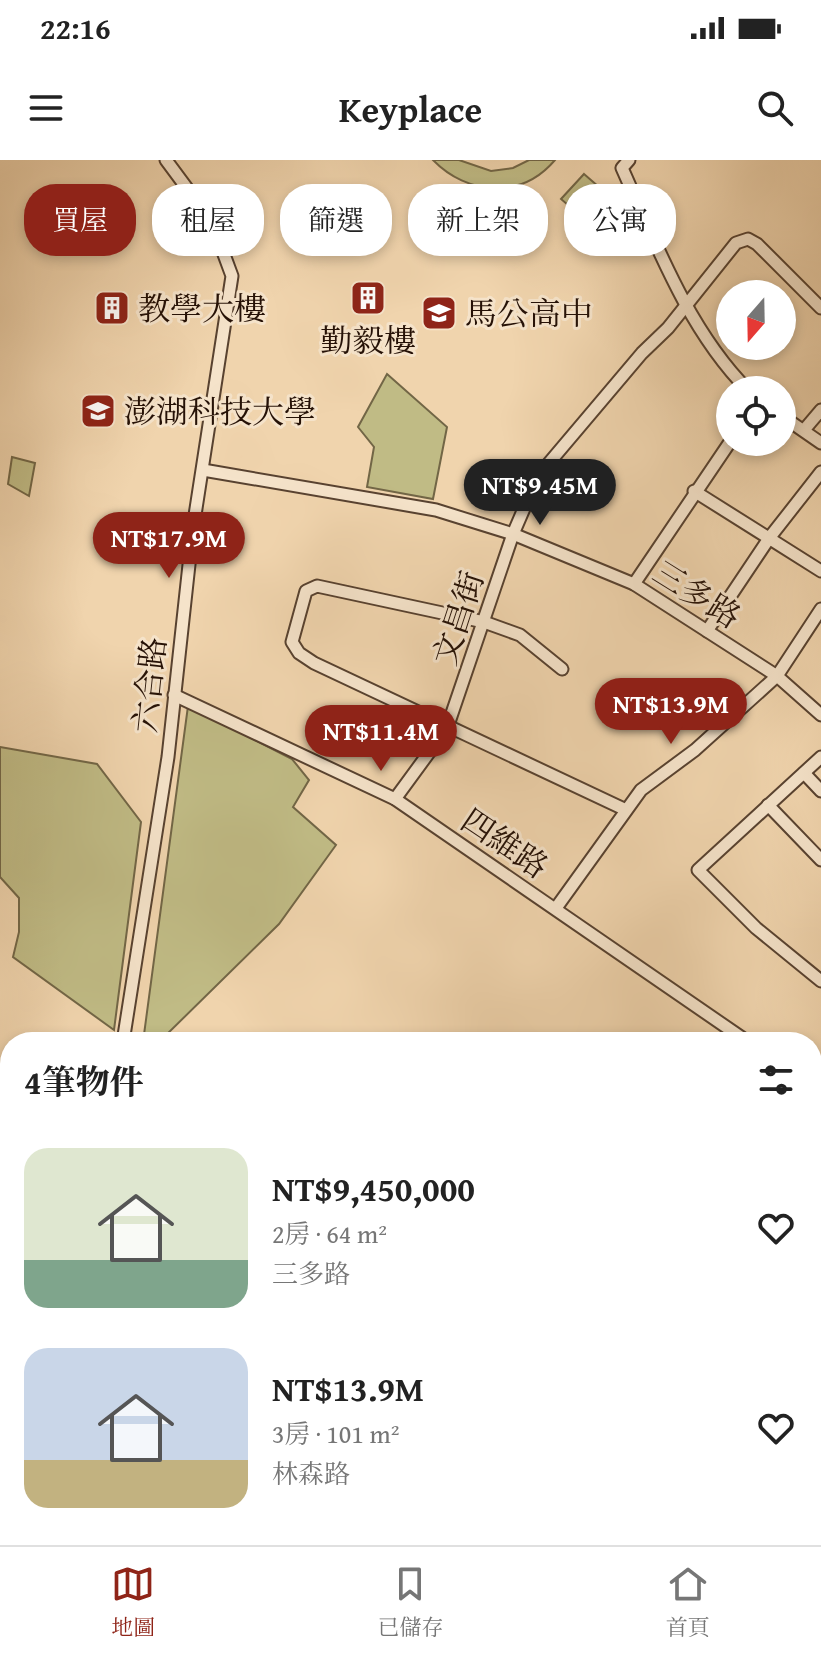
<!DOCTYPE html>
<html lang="zh-TW">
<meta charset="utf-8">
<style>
body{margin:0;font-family:"Gentium Book Plus","Noto Serif TC",serif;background:#f6f6f6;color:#222;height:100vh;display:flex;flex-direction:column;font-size:30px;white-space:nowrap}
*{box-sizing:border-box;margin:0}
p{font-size:26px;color:#767676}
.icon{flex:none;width:44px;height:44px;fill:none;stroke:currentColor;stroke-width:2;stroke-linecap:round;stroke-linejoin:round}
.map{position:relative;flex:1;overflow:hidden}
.sheet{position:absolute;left:0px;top:872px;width:822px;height:514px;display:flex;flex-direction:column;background:#fff;border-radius:32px 32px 0 0;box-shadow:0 4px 12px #0003}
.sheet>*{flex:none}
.top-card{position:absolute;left:24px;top:24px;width:774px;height:72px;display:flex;gap:16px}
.needle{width:52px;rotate:200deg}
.tools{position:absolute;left:716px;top:120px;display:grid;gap:16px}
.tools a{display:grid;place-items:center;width:80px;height:80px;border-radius:50%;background:#fff;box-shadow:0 4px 12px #0003;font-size:40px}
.price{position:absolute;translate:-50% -68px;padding:0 18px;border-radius:28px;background:#8f2418;color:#fff;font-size:26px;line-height:52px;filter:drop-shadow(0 2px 4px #0008)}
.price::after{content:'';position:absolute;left:50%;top:48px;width:24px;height:18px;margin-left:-12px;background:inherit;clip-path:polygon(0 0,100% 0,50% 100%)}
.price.on{background:#222;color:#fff}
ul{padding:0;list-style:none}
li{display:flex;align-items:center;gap:24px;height:200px;padding:0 24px}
li span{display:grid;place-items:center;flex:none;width:224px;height:160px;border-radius:24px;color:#555}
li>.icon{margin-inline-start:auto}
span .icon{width:96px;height:96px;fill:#fffc;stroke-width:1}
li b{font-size:34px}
h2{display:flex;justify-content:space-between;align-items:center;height:96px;padding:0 24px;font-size:34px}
.pill{padding:0 28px;border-radius:32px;background:#fff;box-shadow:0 4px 12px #0003;font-size:28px;line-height:72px}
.pill.on{background:#8f2418;color:#fff}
.status{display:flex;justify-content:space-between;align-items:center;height:56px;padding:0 40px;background:#fff;direction:ltr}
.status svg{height:22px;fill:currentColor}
header{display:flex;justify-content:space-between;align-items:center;height:104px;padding:0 24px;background:#fff;font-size:36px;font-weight:800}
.menu{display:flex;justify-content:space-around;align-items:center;height:112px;border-top:2px solid #e0e0e0;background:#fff;font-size:22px;color:#767676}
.menu a{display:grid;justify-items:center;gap:4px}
.menu .on{color:#8f2418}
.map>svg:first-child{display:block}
</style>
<div class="status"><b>22:16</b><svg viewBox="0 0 49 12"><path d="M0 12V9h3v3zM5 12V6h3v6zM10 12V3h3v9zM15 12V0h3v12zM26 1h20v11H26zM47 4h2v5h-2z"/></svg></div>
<header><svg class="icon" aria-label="menu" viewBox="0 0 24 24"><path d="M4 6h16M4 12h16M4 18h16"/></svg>Keyplace<svg class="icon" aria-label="search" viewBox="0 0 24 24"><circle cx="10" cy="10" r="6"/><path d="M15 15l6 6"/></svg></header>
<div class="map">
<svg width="821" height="1385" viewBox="0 0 821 1385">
<rect width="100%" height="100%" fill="#f0d4ad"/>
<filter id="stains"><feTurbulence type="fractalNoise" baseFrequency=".0025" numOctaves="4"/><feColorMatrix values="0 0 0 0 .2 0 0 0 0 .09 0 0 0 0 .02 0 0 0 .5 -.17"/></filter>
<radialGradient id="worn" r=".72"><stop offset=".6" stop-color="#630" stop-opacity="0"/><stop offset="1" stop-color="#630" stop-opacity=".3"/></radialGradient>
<g fill="#c0bb85" stroke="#726646" stroke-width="2">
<path d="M 433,0 L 459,0 L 491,11 L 513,8 L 529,0 L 555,0 C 521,40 467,35 433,0 Z"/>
<path d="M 584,14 L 629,53 L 606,78 L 561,39 Z"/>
<path d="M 387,214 L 447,267 L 433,339 L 367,327 L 374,287 L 358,267 Z"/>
<path d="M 12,297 L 35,303 L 29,336 L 8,324 Z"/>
<path d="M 188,546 L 292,599 L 309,620 L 293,647 L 336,685 L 279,764 L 159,882 L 143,882 Z"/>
<path d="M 0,587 L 97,604 L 141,662 L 114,870 L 13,797 L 19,772 L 19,738 L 0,717 Z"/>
<path d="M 0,1108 L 10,1112 L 10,1289 L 0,1288 Z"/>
</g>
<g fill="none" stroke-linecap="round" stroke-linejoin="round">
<defs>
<g id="minor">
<path d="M 629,0 L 622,8 C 656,84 689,171 748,230"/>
<path d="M 782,256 L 821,283"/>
<path d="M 804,270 L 821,250"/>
<path d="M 203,310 L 436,350 L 513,374 L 634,424 L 777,516 L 821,555"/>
<path d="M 694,331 L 821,411"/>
<path d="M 634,424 L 730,282"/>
<path d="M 707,471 L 770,377 L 821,312"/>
<path d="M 562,509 L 520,475 L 484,462 L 317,426 L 306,431 L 292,482 L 299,493 L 314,503 L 624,649"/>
<path d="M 174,535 L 395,639 L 748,882"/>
<path d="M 821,597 L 698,710 L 756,768 L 821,821"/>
<path d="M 804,613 L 821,631"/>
<path d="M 395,639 L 447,568 L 513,374 L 538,316 L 642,193 L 668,168 L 736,83 L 748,79 L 757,84 L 821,148"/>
<path d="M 768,645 L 821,700"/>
<path d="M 556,748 L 641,630 L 695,590 L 777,516 L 821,449"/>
<path d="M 123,882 L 168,597 L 193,368 L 232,116 L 212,62 L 166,0"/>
<path d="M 812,940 L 821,952"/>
<path d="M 812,966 L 821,963"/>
<path d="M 812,1037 L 821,1033"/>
<path d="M 812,1196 L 821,1187"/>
<path d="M 0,1341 L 10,1342"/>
<path d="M 145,1376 L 153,1385"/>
<path d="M 629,1376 L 636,1385"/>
<path d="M 5,1385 L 14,1376"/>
<path d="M 408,1385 L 445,1376"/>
</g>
</defs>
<use href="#minor" stroke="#584230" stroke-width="15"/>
<use href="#minor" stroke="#f5e3ca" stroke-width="11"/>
</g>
<defs>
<symbol id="building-square" viewBox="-11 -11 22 22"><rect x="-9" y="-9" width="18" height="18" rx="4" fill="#8f2418" stroke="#f5e3ca"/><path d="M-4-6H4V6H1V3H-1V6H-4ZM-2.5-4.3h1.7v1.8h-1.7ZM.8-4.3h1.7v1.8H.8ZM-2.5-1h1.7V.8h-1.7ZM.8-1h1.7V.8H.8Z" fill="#fff"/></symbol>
<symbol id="school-square" viewBox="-11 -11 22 22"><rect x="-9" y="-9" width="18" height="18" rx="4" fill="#8f2418" stroke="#f5e3ca"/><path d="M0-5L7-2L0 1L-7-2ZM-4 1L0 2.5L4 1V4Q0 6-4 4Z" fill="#fff"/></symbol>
<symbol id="university-square" viewBox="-11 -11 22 22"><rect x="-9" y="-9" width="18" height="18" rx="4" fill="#8f2418" stroke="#f5e3ca"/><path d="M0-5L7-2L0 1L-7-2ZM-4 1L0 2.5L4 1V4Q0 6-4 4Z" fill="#fff"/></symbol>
</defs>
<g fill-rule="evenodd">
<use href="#building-square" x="348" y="118" width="40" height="40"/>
<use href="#building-square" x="92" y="128" width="40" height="40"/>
<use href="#school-square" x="419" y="133" width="40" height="40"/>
<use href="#university-square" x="78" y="231" width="40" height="40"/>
</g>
<g text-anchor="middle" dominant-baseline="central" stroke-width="6" stroke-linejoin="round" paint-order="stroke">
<g font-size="32" fill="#251106" stroke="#f5e3ca" text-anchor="start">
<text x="138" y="148">教學大樓</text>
<text x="465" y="153">馬公高中</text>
<text x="368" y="180" text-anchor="middle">勤毅樓</text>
<text x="124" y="251">澎湖科技大學</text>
</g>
<g font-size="32" fill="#251106" stroke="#f5e3ca">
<text transform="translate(697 434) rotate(32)">三多路</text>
<text transform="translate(458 458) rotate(-72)">文昌街</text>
<text transform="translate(149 525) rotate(-84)">六合路</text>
<text transform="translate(505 683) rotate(34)">四維路</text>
</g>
</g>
<rect width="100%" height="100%" filter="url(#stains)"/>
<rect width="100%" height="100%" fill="url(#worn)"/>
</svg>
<div class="tools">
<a><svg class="needle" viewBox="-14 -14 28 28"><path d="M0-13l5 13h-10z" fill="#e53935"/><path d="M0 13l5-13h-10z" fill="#767676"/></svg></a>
<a><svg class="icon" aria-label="locate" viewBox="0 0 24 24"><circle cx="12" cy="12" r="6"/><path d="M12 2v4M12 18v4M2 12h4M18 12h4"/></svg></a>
</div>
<b class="price on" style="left:540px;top:367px">NT$9.45M</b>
<b class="price" style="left:169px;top:420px">NT$17.9M</b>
<b class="price" style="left:671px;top:586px">NT$13.9M</b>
<b class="price" style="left:381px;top:613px">NT$11.4M</b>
<div class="top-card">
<a class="pill on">買屋</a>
<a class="pill">租屋</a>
<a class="pill">篩選</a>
<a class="pill">新上架</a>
<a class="pill">公寓</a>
</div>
<section class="sheet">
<h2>4筆物件<svg class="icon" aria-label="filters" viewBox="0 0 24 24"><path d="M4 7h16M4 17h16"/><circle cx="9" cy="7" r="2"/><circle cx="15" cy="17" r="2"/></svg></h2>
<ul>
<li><span style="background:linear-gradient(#dfe7d0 70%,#7fa58c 0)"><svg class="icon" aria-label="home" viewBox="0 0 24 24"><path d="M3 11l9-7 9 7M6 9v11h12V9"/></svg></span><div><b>NT$9,450,000</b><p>2房 · 64 m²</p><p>三多路</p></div><svg class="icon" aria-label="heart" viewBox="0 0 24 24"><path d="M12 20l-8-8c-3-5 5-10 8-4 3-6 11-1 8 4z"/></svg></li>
<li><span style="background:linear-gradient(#c9d6e8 70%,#c2b280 0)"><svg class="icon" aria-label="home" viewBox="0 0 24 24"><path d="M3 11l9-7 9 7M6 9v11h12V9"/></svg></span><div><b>NT$13.9M</b><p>3房 · 101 m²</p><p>林森路</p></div><svg class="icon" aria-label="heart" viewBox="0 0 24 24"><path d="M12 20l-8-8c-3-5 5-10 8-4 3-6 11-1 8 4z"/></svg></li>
</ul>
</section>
</div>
<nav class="menu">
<a class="on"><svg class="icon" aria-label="map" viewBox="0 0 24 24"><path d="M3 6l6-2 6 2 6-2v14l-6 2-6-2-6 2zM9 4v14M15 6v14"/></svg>地圖</a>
<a><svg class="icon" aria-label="saved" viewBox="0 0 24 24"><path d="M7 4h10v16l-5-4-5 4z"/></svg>已儲存</a>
<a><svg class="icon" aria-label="home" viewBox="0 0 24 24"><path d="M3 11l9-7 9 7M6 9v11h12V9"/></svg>首頁</a>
</nav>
